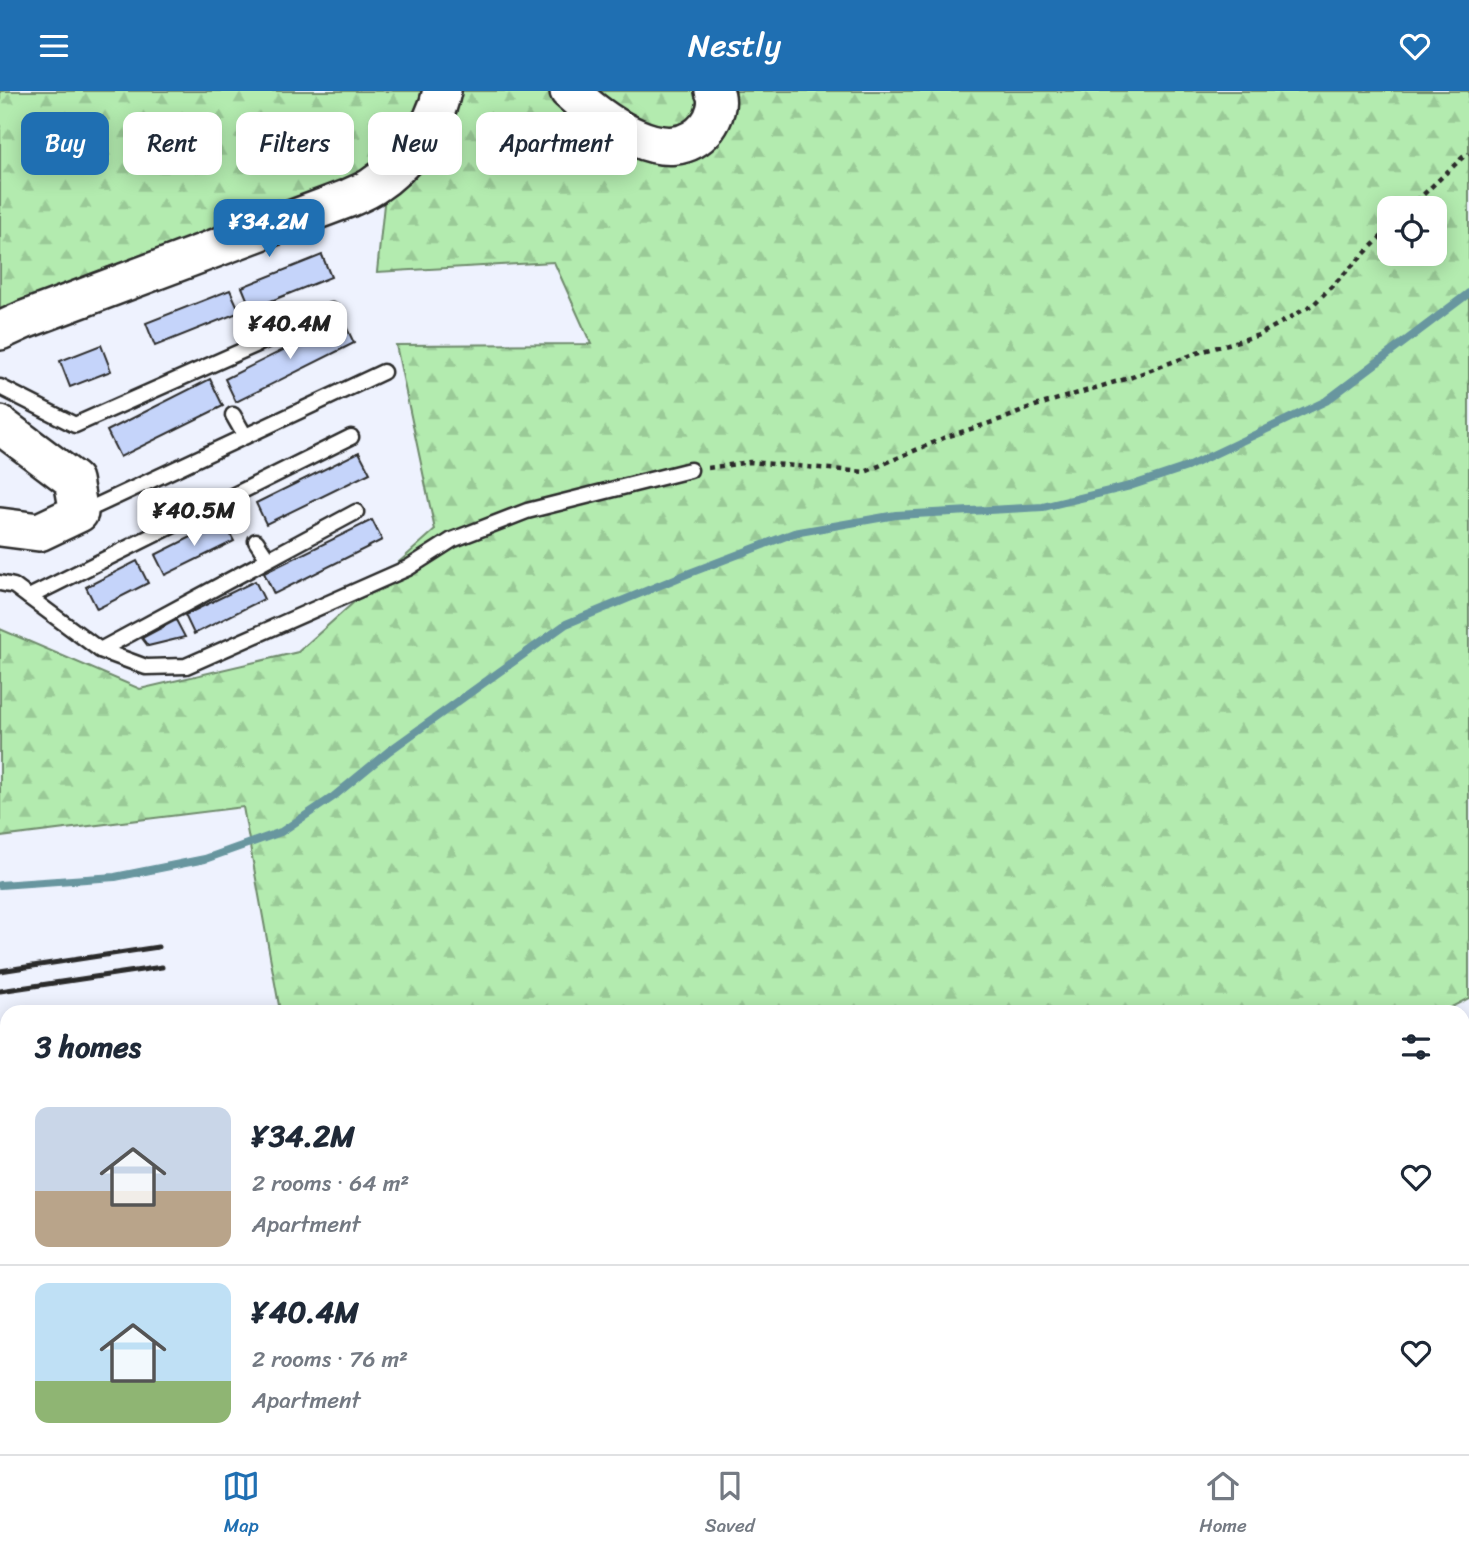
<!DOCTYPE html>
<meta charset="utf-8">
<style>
body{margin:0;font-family:Sriracha,sans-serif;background:#f2f2f3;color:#1f2937;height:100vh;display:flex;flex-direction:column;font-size:26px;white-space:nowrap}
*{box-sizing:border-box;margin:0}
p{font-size:23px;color:#747a83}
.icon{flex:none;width:38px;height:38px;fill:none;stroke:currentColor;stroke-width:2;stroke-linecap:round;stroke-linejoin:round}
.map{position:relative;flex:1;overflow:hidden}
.drawer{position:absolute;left:0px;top:914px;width:1470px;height:450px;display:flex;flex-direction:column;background:#fff;border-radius:21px 21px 0 0;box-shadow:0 4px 18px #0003}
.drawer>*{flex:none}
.top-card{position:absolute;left:21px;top:21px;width:700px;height:63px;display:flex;gap:14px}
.fabs{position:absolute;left:1377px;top:105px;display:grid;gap:14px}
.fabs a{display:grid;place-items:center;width:70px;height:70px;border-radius:14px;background:#fff;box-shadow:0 4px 18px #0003;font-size:35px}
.price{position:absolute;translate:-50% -60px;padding:0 16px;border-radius:14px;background:#fff;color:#222;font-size:23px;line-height:46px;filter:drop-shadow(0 2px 4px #0008)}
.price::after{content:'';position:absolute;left:50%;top:42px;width:21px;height:16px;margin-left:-10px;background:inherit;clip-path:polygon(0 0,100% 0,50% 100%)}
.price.active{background:#1f6fb2;color:#fff}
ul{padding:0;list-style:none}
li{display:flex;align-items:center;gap:21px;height:175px;padding:0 35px}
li+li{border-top:2px solid #e0e1e3}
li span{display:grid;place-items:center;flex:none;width:196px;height:140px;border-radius:14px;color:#555}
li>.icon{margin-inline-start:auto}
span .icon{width:84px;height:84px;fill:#fffc;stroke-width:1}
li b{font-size:30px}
h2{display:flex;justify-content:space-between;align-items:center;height:84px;padding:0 35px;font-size:30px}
.pill{padding:0 24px;border-radius:14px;background:#fff;box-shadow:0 4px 18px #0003;font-size:24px;line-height:63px}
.pill.active{background:#1f6fb2;color:#fff}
header{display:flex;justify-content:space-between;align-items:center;height:91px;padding:0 35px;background:#1f6fb2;color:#fff;font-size:32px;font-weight:600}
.dock{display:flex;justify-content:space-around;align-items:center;height:98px;border-top:2px solid #e0e1e3;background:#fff;font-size:19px;color:#747a83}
.dock a{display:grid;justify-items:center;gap:4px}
.dock .active{color:#1f6fb2}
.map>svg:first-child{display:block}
</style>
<header><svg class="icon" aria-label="menu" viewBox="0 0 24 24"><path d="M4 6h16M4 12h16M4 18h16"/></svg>Nestly<svg class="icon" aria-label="heart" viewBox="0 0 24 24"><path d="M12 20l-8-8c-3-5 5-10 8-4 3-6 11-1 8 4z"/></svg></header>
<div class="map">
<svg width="1469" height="1363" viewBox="0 0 1469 1363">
<defs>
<pattern id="grass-dots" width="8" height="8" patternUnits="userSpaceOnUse" patternTransform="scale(1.75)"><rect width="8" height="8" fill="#b3ebaf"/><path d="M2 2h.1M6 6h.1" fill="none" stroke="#9aca97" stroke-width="1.8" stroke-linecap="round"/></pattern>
<pattern id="forest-firs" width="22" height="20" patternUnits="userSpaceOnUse" patternTransform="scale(1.75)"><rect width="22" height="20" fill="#b3ebaf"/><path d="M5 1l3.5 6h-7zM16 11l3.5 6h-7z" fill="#9aca97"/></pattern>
</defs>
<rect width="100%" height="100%" fill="#eef2fe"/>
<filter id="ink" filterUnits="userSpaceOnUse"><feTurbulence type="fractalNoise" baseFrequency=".0143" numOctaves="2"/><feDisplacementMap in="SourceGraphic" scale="14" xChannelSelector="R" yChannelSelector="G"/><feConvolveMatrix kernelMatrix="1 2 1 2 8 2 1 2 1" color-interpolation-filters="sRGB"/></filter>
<g filter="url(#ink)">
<path fill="url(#grass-dots)" stroke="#6f8b6d" stroke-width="2" d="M 794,1356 L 1176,1356 L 1178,1363 L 800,1363 Z"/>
<g fill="url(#forest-firs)" stroke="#6f8b6d" stroke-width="2" fill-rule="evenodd">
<path d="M 0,0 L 1469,0 L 1469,907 L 1444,920 L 280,920 L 243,716 L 0,746 L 0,538 L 140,598 L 298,561 L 435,439 L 396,254 L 591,253 L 554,171 L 377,181 L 387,84 L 106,177 L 0,243 ZM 1390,117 L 1435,117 L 1435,163 L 1390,163 Z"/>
<path d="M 7,1004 L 7,1356 L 794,1356 L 800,1363 L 0,1363 L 0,1006 Z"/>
</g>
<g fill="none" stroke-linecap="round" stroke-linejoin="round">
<path stroke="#67969f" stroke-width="8" d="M 0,794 L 115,786 L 205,768 L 281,741 L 333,706 L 389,660 L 566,533 L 687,483 L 794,442 L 896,424 L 1043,416 L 1130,395 L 1187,376 L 1326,310 L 1469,202"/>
</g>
<g fill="#c5d4fa" stroke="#2b2b2b" stroke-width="2">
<path d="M 322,164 L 331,186 L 251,218 L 242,196 Z"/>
<path d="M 230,199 L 240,221 L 155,255 L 146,232 Z"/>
<path d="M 343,229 L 354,252 L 236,311 L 225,288 Z"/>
<path d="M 101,254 L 111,280 L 70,296 L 60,270 Z"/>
<path d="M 210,288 L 223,315 L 120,366 L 107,340 Z"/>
<path d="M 359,361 L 370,382 L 266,433 L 256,412 Z"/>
<path d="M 372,429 L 382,449 L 274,503 L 264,482 Z"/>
<path d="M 223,430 L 234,450 L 165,484 L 155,464 Z"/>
<path d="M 137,470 L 148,492 L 97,518 L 86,496 Z"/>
<path d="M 255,490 L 264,508 L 194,543 L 185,524 Z"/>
<path d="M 176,529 L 185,546 L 148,555 L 142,547 Z"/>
</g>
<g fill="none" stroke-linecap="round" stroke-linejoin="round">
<defs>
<g id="lane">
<path d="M 0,296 L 75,334 L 332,220"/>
<path d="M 233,324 L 245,345"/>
<path d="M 81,422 L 383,281"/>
<path d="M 256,450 L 268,468"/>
<path d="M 0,492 L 14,495 L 100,559 L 146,576 L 186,575 L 408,477 L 452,449 L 527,420 L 690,379"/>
<path d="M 29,506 L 351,346"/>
<path d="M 100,559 L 356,421"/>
</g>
<g id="secondary">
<path d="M 569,0 C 601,29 669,83 707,36 C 714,27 720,11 714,0"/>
<path d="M 0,240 L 24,229 L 349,107 C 357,103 366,100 373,95 C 405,74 434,38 442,0"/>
<path d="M 0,334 L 73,389 L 79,422 L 39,441 L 0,436"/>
</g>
<g id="primary">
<path d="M 1463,1132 L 1469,1133"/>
<path d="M 656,1363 L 663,1356"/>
</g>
</defs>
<use href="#lane" stroke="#2b2b2b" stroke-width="19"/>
<use href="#secondary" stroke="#2b2b2b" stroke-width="42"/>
<use href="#primary" stroke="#2b2b2b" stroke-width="44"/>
<g stroke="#2b2b2b" stroke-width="4.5" stroke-dasharray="5 5" stroke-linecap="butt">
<path d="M 1409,117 L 1463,66 L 1469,63"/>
<path d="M 708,377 L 750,371 L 865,381 L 946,346 L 1008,326 L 1035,315 L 1132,286 L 1197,262 L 1259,244 L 1314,213 L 1390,137"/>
<path d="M 1463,1251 L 1469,1251"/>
<path d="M 1238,1363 L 1248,1356"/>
</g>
<use href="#lane" stroke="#fff" stroke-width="14"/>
<use href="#secondary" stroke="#fff" stroke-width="37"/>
<use href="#primary" stroke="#faddab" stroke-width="38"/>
<g stroke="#2b2b2b" stroke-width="5">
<path d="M 0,880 L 158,856"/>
<path d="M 0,900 L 162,876"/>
</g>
</g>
</g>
</svg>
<div class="fabs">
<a><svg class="icon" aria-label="locate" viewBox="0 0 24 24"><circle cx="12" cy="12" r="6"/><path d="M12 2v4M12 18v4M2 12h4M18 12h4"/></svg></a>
</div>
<b class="price active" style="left:269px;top:168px">¥34.2M</b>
<b class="price" style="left:290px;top:270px">¥40.4M</b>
<b class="price" style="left:194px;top:457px">¥40.5M</b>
<div class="top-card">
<a class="pill active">Buy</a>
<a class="pill">Rent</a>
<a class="pill">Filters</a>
<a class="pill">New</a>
<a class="pill">Apartment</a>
</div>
<section class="drawer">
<h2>3 homes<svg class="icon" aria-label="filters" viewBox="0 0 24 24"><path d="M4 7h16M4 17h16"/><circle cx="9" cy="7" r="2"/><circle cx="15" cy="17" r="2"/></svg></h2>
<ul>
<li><span style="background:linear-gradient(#c9d6e8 60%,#b9a48a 0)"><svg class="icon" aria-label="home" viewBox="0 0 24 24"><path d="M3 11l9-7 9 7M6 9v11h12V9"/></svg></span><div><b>¥34.2M</b><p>2 rooms · 64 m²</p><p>Apartment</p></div><svg class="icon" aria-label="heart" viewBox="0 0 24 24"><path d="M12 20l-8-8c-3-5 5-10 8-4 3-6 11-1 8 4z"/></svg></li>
<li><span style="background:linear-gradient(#bfe0f5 70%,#8fb573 0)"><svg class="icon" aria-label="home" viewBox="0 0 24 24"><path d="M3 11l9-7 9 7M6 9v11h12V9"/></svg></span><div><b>¥40.4M</b><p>2 rooms · 76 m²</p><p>Apartment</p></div><svg class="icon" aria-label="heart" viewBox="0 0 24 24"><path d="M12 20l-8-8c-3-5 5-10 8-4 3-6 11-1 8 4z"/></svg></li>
</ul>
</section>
</div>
<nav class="dock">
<a class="active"><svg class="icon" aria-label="map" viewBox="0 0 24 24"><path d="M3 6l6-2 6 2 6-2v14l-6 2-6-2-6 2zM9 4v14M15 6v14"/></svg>Map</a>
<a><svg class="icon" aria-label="saved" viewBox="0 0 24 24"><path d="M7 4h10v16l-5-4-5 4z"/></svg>Saved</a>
<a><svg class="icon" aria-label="home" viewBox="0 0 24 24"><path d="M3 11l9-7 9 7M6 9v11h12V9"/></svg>Home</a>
</nav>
